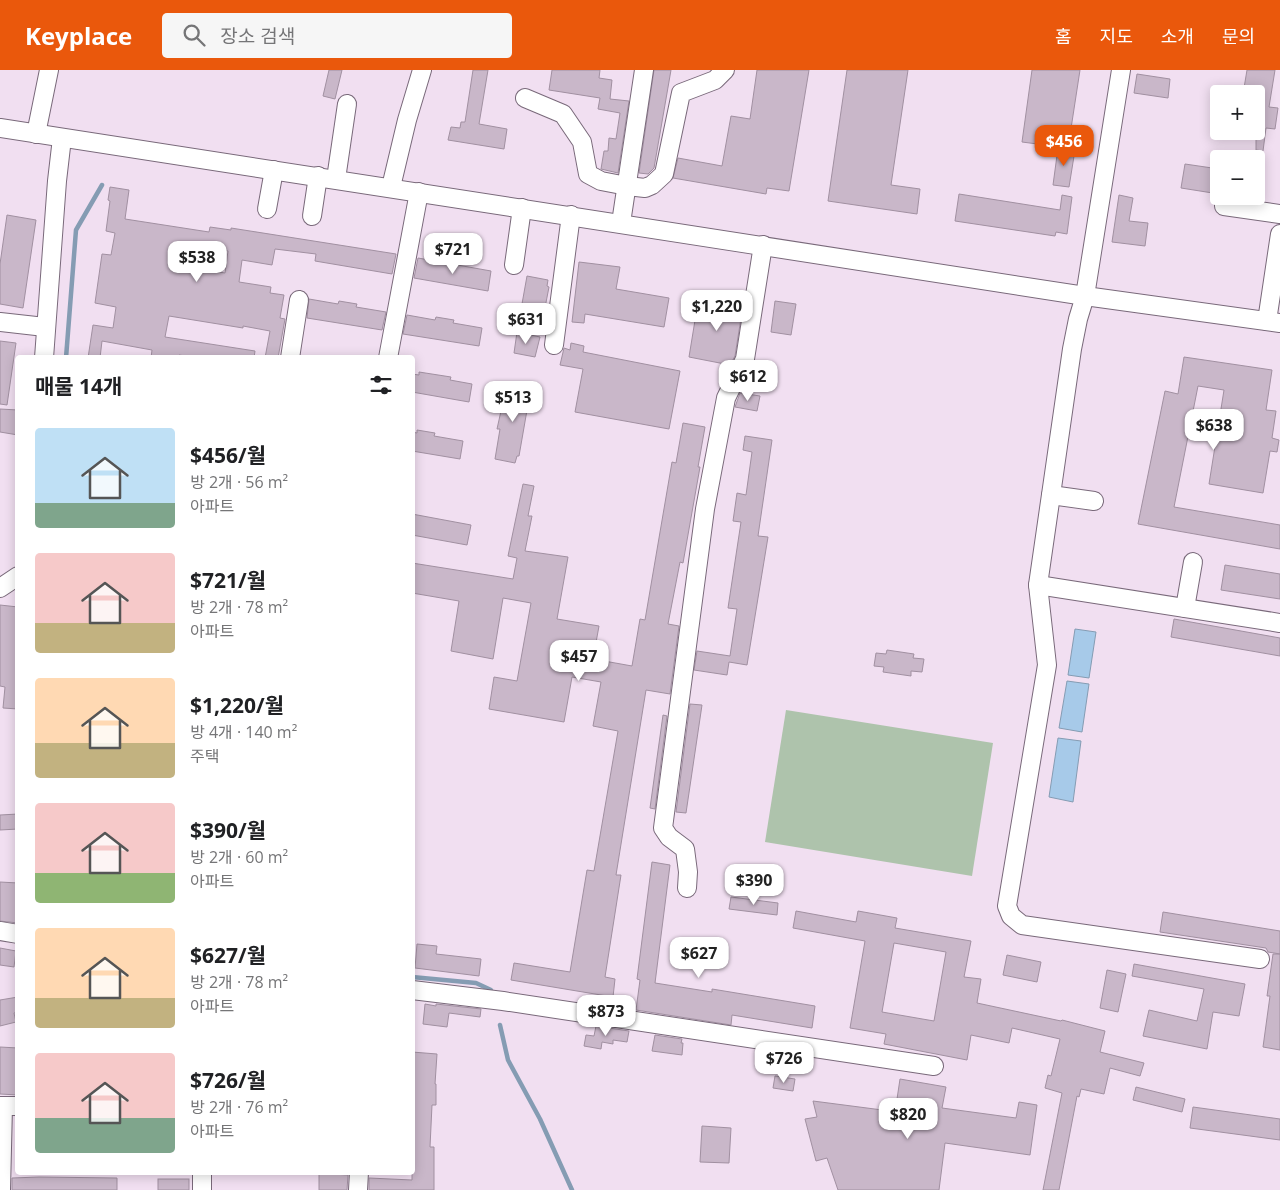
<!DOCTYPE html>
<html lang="ko">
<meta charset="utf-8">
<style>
body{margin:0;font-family:"Open Sans","Noto Sans KR",sans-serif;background:#f6f6f6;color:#202124;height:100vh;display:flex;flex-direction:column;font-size:19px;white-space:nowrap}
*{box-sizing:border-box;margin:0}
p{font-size:16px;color:#757577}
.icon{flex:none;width:28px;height:28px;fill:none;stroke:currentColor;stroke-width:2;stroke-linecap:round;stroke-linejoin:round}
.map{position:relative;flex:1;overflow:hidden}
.sheet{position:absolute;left:15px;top:285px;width:400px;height:820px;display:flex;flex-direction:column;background:#fff;border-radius:5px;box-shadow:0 2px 12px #0003}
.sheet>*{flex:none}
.fabs{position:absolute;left:1210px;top:15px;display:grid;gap:10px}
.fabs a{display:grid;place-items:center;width:55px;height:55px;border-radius:5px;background:#fff;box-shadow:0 2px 12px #0003;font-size:25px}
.price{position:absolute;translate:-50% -42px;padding:0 11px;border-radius:10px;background:#fff;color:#222;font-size:16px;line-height:32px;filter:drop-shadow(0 1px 2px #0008)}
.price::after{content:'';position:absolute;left:50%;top:30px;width:15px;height:11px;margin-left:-8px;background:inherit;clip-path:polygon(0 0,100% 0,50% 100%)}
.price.current{background:#ea580c;color:#fff}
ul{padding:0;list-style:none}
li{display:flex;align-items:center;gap:15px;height:125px;padding:0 20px}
li span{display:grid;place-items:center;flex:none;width:140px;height:100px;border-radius:5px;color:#555}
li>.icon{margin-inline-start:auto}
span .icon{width:60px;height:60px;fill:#fffc;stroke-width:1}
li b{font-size:21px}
h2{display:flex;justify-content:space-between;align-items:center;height:60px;padding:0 20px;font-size:21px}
header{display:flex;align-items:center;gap:30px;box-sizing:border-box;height:70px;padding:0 25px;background:#ea580c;color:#fff}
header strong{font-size:24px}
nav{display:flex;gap:28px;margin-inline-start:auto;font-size:18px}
.search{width:350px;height:45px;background:#f6f6f6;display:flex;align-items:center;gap:12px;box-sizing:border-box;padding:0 18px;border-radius:5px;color:#757577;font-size:19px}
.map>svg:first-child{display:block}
</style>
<header>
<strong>Keyplace</strong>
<div class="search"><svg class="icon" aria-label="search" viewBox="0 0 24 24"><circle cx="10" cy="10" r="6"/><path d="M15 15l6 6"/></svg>장소 검색</div>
<nav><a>홈</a><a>지도</a><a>소개</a><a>문의</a></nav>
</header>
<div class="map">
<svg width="1280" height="1120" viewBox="0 0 1280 1120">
<rect width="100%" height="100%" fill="#f1dff1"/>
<path fill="#aec3ac" d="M 786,640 L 993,673 L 972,806 L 765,772 Z"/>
<g fill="#a7cae9" stroke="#859cb3">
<path d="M 1075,559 L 1096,562 L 1089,608 L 1068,605 Z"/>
<path d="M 1067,611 L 1089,614 L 1082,662 L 1059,658 Z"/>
<path d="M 1058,668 L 1081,671 L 1073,732 L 1049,727 Z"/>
</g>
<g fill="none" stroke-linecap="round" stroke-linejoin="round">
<g stroke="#859cb3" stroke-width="4.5">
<path d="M 66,288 L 76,160 L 102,115"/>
<path d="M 412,907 L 476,913 L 491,920"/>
<path d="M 500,955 L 508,990 L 540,1049 L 572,1120"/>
</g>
</g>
<g fill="#c9b7c9" stroke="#a190a1" fill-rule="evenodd">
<path d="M 329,0 L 342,0 L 335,29 L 323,26 Z"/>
<path d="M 473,0 L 488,0 L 479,54 L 507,59 L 504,79 L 448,70 L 451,57 L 460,58 L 461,52 L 465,52 Z"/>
<path d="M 552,0 L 600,0 L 599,8 L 612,10 L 610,29 L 629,31 L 618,103 L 601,99 L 604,81 L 608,81 L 609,68 L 616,69 L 620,43 L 598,39 L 600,28 L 549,20 Z"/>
<path d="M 654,0 L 671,0 L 654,98 L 648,104 L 639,103 Z"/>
<path d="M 757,0 L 809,0 L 789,121 L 767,118 L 766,124 L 673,108 L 678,88 L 722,96 L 731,46 L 750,49 Z"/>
<path d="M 847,0 L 908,0 L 891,115 L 920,119 L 917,144 L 828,131 Z"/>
<path d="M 1032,0 L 1080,0 L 1068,78 L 1022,72 Z"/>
<path d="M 1247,0 L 1275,0 L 1269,37 L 1278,38 L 1275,59 L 1266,58 L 1263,81 L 1256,80 L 1256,24 L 1243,24 Z"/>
<path d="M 1137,4 L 1170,9 L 1168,28 L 1134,23 Z"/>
<path d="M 1058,78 L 1075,80 L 1069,117 L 1053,115 Z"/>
<path d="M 1185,94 L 1219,99 L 1219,124 L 1181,118 Z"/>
<path d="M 110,117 L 129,120 L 125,149 L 209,162 L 210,157 L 231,160 L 231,158 L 396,184 L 392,204 L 315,191 L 316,184 L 275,179 L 272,195 L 242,190 L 239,212 L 271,217 L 270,223 L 284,225 L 280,248 L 285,249 L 278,288 L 265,288 L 270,261 L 243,256 L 243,258 L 169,246 L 165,267 L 255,281 L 254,288 L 197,288 L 179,285 L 178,288 L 151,288 L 152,280 L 102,271 L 100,288 L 88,288 L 93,255 L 113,258 L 116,237 L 95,233 L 102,184 L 111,185 L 115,163 L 106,161 L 110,131 L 108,130 ZM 179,173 L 228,181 L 225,203 L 176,195 Z"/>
<path d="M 959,124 L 1060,140 L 1062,125 L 1072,127 L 1067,164 L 1056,162 L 1055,166 L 955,151 Z"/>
<path d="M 1119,125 L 1133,128 L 1129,151 L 1148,153 L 1145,176 L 1112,172 Z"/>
<path d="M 7,145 L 36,150 L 23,238 L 0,234 L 0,194 Z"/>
<path d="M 418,188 L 491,201 L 488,221 L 414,208 Z"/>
<path d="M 579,192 L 620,197 L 616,219 L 669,228 L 664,257 L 585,244 L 584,253 L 572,252 Z"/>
<path d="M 527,206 L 548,210 L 547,216 L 549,217 L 543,248 L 520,245 Z"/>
<path d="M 730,227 L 744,229 L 735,286 L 730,295 L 689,287 L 698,232 L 729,237 Z"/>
<path d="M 309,229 L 338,234 L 339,231 L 357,234 L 356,237 L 386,242 L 382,260 L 307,248 Z"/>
<path d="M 775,231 L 796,234 L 791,265 L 771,262 Z"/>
<path d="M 407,245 L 435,250 L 436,247 L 454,250 L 453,253 L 482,258 L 479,276 L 403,264 Z"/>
<path d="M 517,262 L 540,267 L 535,287 L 514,283 Z"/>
<path d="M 0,271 L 16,273 L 7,335 L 0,334 Z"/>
<path d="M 571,273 L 584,276 L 583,282 L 680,301 L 669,359 L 575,342 L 583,299 L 560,295 L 564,278 L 570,280 Z"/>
<path d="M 1184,287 L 1272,300 L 1266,340 L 1276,341 L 1272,368 L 1279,370 L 1277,382 L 1270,381 L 1263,423 L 1209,414 L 1224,320 L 1198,316 L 1174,437 L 1280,455 L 1280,479 L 1138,454 L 1165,321 L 1178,324 Z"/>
<path d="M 419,302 L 451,307 L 450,310 L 472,314 L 469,332 L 412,322 L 412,304 L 419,305 Z"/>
<path d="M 509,312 L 530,316 L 528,322 L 530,323 L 519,386 L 517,386 L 515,393 L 495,389 L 500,359 L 497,359 L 501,341 L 503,341 Z"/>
<path d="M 740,323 L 760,326 L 757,341 L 735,337 Z"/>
<path d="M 0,339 L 18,340 L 18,365 L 0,362 Z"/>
<path d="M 683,353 L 705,357 L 698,397 L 700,397 L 683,493 L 680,492 L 668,554 L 679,556 L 670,624 L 646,620 L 616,805 L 621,805 L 605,907 L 615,909 L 613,927 L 511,910 L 514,893 L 570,902 L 587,800 L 594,801 L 618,661 L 593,656 L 601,612 L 572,607 L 564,652 L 489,639 L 494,607 L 517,611 L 531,533 L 503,528 L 493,589 L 451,581 L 459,531 L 412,523 L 412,493 L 513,509 L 517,488 L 508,486 L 523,414 L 534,416 L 528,446 L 532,446 L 525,481 L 568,487 L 557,549 L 599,556 L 593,589 L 632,596 L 640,549 L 645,550 L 672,392 L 676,393 Z"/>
<path d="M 417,360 L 435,363 L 434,366 L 463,371 L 460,389 L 412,381 L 412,362 L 417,363 Z"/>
<path d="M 745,366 L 772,370 L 758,466 L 768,467 L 747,595 L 729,592 L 727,605 L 694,600 L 697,581 L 730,586 L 737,539 L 728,538 L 741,452 L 733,451 L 737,423 L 746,425 L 752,382 L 743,380 Z"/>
<path d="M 412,444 L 471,455 L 467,475 L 412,465 Z"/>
<path d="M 1225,495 L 1280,504 L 1280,529 L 1221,520 Z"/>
<path d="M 0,535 L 18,537 L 18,639 L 3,638 L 5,617 L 0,616 Z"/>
<path d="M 1174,549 L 1280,568 L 1280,586 L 1171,567 Z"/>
<path d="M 887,580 L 914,584 L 913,588 L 924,589 L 922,602 L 911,601 L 911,606 L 883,602 L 884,597 L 874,596 L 876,583 L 886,584 Z"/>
<path d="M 690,634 L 702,635 L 686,743 L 676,742 Z"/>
<path d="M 663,645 L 667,646 L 655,739 L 650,738 Z"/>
<path d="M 18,744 L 18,759 L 0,760 L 0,745 Z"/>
<path d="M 652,792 L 670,795 L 655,913 L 712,922 L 712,919 L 815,936 L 812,958 L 732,945 L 731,955 L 636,940 L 640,910 L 637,909 Z"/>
<path d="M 0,812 L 18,813 L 18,853 L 0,851 Z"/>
<path d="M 731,827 L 778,833 L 777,845 L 729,839 Z"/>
<path d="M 796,841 L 856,852 L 858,841 L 897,848 L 895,858 L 971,871 L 964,907 L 981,909 L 977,933 L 1061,951 L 1062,950 L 1105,961 L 1100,982 L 1144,993 L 1140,1006 L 1110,998 L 1104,1024 L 1081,1019 L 1079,1027 L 1077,1026 L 1059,1120 L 1043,1120 L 1062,1023 L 1045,1018 L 1048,1005 L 1051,1006 L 1060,969 L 1012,958 L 1009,973 L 971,965 L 967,990 L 884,974 L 886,964 L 850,958 L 865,871 L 793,858 ZM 894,873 L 946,882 L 934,951 L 882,942 Z"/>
<path d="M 1163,842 L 1280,861 L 1280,980 L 1263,977 L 1270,926 L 1267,926 L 1273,884 L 1280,884 L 1268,882 L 1266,878 L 1160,862 Z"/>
<path d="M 417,874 L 437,876 L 436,884 L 481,889 L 479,906 L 415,898 Z"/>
<path d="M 0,878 L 16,881 L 14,897 L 0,895 Z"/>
<path d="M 1007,885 L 1041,892 L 1037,912 L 1003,905 Z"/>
<path d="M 1134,894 L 1245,914 L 1239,946 L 1213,942 L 1207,979 L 1143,966 L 1149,940 L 1197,951 L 1204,919 L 1132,906 Z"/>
<path d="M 1107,900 L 1126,904 L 1118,942 L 1100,938 Z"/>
<path d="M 18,927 L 18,942 L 14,943 L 16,952 L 0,956 L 0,930 Z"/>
<path d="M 425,934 L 436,936 L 436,934 L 481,939 L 480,947 L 449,943 L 447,957 L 423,954 Z"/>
<path d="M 596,956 L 629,961 L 627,972 L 613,970 L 613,974 L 602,972 L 601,979 L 584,976 L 586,965 L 594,966 Z"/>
<path d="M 655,965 L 682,969 L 681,973 L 683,973 L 682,985 L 652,981 Z"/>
<path d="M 0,977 L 18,978 L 18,1025 L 0,1024 Z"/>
<path d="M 412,982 L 437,984 L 435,1014 L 436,1014 L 436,1035 L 432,1035 L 430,1077 L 434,1077 L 434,1120 L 369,1120 L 369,1108 L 412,1110 Z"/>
<path d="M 775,1006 L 795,1009 L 793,1021 L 773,1018 Z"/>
<path d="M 900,1009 L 946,1017 L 942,1038 L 1016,1048 L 1019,1032 L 1037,1035 L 1030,1085 L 945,1073 L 939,1120 L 838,1120 L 827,1088 L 816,1091 L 805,1049 L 817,1047 L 813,1031 L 890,1041 L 890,1052 L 924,1055 L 927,1034 L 897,1029 Z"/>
<path d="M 1136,1017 L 1185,1029 L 1182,1042 L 1133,1030 Z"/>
<path d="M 1193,1037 L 1280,1049 L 1280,1070 L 1190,1058 Z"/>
<path d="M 702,1056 L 731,1058 L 729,1093 L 700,1092 Z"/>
<path d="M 319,1103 L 348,1105 L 347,1120 L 319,1120 Z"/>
<path d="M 39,1107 L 117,1108 L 117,1120 L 12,1120 L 12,1108 Z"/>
<rect x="158" y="1109" width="31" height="11"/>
</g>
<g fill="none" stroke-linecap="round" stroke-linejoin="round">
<defs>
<g id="minor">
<path d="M 1121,0 L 1085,226 L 1078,249 L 1072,279 L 1038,515 L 1047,595 L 1007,836 L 1011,846 L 1022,855 L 1260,889"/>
<path d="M 525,28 L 563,44 L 582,72 L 588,104 L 601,111 L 627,116 L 645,118 L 652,115 L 664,104 L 681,23 L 715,10 L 725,0"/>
<path d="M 0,58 L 1085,226 L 1280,253"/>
<path d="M 36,64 L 49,0"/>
<path d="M 336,109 L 347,34"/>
<path d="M 391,117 L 407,50 L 422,0"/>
<path d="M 1224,136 L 1280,144"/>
<path d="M 267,139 L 274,100"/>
<path d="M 312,146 L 318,106"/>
<path d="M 621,153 L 644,0"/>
<path d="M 514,195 L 522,138"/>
<path d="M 1267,251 L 1280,164"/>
<path d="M 0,252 L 45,257"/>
<path d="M 554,275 L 571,145"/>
<path d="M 44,288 L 57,111 L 62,68"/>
<path d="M 290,288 L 299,230"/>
<path d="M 388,288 L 419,122"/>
<path d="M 1051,425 L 1094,431"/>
<path d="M 1038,515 L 1280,553"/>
<path d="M 0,518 L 18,506"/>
<path d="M 1185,538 L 1193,492"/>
<path d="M 687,818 L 688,802 L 685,779 L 669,767 L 663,758 L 705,439 L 726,328 L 745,289 L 763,175"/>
<path d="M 0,861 L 18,864"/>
<path d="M 412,920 L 503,931 L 934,996"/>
<path d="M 0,1036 L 18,1036"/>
<path d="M 1,1120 L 3,1036"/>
<path d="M 202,1120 L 202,1102"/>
<path d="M 358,1120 L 359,1102"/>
</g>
</defs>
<use href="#minor" stroke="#79697a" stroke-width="20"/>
<use href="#minor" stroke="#fff" stroke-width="18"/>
</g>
</svg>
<div class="fabs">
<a>+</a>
<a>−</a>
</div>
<b class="price current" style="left:1064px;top:97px">$456</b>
<b class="price" style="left:453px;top:205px">$721</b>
<b class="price" style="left:197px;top:213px">$538</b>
<b class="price" style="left:717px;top:262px">$1,220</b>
<b class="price" style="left:526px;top:275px">$631</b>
<b class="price" style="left:748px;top:332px">$612</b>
<b class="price" style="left:513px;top:353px">$513</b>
<b class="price" style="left:1214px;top:381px">$638</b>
<b class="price" style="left:579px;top:612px">$457</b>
<b class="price" style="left:754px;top:836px">$390</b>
<b class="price" style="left:699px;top:909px">$627</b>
<b class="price" style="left:606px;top:967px">$873</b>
<b class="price" style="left:784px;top:1014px">$726</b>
<b class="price" style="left:908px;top:1070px">$820</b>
<section class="sheet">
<h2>매물 14개<svg class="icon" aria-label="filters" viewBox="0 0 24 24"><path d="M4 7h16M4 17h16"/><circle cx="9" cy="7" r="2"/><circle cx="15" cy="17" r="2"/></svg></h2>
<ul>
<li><span style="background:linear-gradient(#bfe0f5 75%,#7fa58c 0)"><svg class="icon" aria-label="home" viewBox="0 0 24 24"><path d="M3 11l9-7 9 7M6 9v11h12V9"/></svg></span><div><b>$456/월</b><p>방 2개 · 56 m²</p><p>아파트</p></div></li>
<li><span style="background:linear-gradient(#f6c9c9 70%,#c2b280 0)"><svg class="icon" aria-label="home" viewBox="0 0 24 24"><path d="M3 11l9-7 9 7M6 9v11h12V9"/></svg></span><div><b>$721/월</b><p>방 2개 · 78 m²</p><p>아파트</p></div></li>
<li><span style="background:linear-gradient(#ffd9b3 65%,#c2b280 0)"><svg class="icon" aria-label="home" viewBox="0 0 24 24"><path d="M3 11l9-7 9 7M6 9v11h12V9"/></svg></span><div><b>$1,220/월</b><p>방 4개 · 140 m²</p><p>주택</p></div></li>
<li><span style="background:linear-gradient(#f6c9c9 70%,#8fb573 0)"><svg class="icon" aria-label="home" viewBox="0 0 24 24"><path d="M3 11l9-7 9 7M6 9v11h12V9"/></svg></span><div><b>$390/월</b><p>방 2개 · 60 m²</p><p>아파트</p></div></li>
<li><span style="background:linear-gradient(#ffd9b3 70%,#c2b280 0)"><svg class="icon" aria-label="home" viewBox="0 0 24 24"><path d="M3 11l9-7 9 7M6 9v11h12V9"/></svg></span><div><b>$627/월</b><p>방 2개 · 78 m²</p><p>아파트</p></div></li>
<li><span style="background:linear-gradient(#f6c9c9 65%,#7fa58c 0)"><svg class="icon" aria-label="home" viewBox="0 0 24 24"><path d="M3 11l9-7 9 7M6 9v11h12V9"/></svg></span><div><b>$726/월</b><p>방 2개 · 76 m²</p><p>아파트</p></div></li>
</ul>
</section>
</div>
